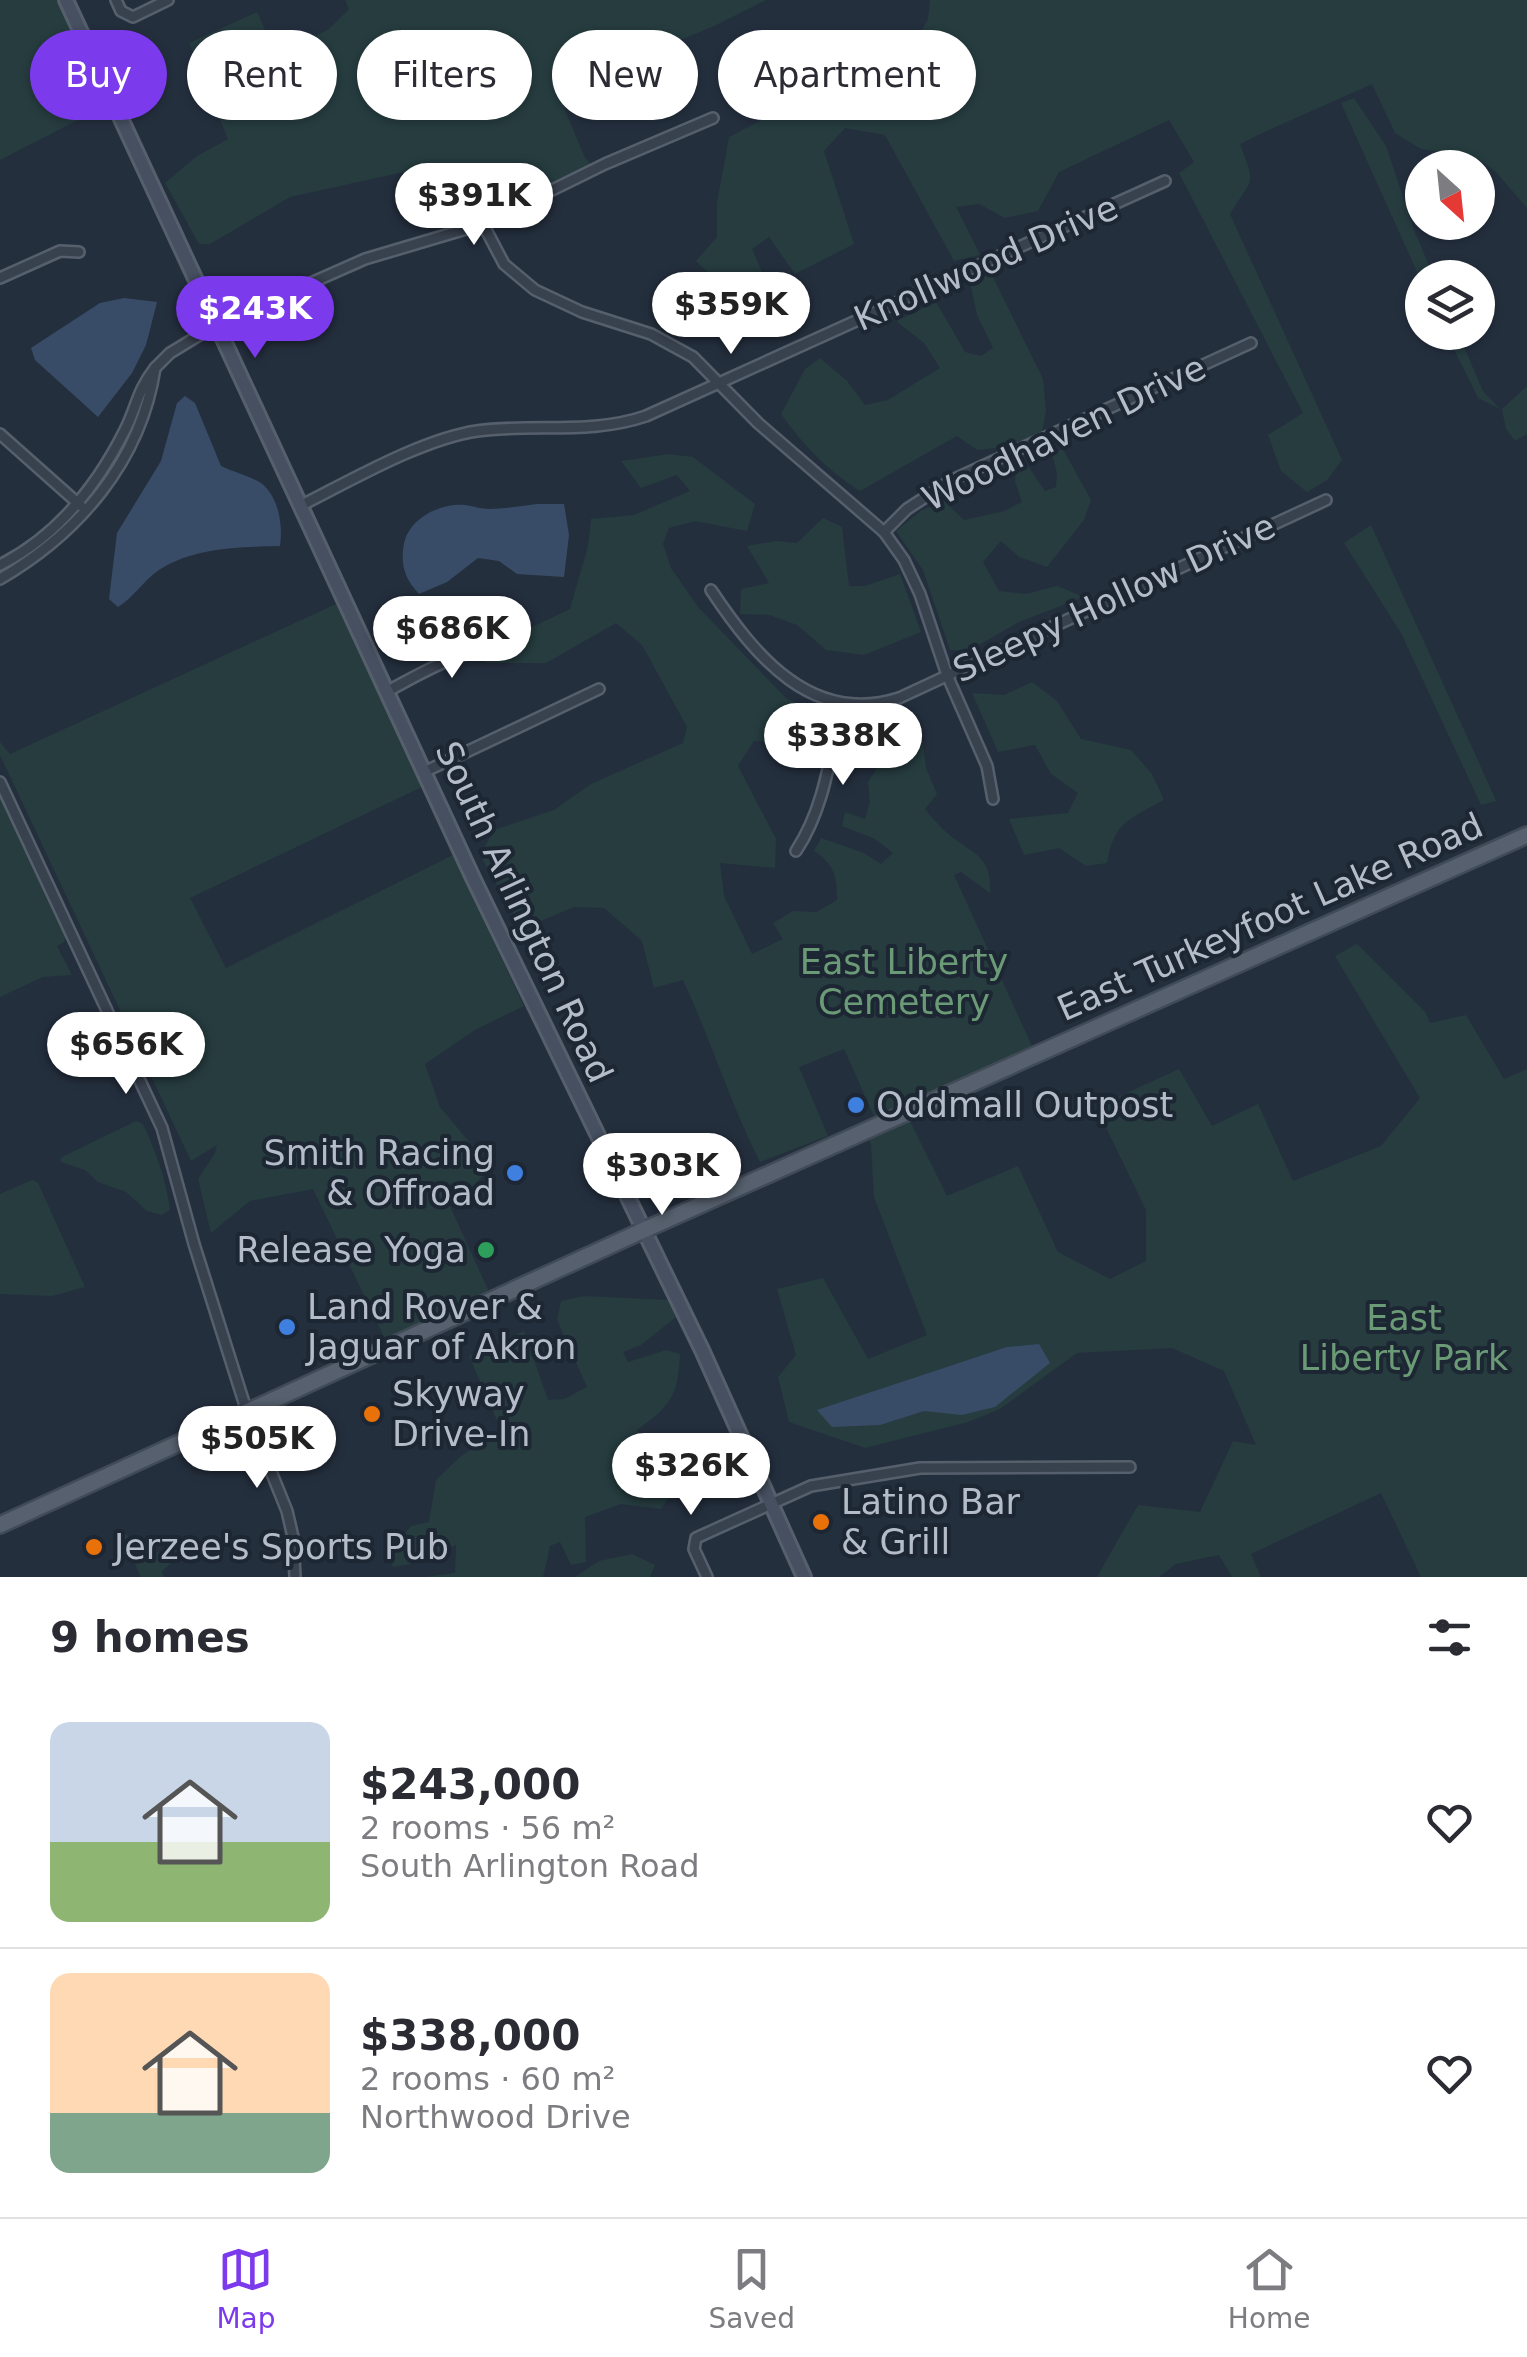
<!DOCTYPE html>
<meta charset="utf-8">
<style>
body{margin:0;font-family:"DejaVu Sans",sans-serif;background:#f2f2f3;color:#2b2b33;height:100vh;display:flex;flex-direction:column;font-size:38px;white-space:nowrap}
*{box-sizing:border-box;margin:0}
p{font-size:32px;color:#7c7c81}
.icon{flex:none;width:55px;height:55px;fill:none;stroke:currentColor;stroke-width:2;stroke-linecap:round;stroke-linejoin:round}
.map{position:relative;height:1577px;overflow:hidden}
.sheet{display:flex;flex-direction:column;background:#fff;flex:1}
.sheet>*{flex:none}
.banner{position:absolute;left:30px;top:30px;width:1000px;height:90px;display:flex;gap:20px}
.needle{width:65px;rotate:153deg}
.tools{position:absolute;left:1405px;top:150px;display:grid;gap:20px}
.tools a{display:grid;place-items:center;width:90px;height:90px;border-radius:50%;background:#fff;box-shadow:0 2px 8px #0004;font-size:50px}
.price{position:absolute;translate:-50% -85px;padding:0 22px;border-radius:35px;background:#fff;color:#222;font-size:32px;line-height:65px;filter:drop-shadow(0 2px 5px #0008)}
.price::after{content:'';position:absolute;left:50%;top:60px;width:30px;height:22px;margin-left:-15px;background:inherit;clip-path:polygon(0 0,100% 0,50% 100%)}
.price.active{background:#7c3aed;color:#fff}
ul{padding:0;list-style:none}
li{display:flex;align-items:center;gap:30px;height:250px;padding:0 50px}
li+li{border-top:2px solid #e1e1e2}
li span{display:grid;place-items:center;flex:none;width:280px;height:200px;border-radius:20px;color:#555}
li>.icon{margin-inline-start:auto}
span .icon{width:120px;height:120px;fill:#fffc;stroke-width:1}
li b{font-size:42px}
h2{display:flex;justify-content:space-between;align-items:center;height:120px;padding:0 50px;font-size:42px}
.tag{padding:0 35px;border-radius:45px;background:#fff;box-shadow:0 2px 8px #0004;font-size:35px;line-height:90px}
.tag.active{background:#7c3aed;color:#fff}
.tab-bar{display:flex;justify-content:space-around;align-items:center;height:140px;border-top:2px solid #e1e1e2;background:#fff;font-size:28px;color:#7c7c81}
.tab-bar a{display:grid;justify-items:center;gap:5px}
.tab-bar .active{color:#7c3aed}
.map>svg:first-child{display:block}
</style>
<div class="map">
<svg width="1527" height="1577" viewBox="0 0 1527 1577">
<rect width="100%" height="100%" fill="#242f3e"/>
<g fill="#263c3f">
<path d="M 0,0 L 61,0 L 107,105 L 0,160 Z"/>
<path d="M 345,0 L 766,0 L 714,26 L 557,91 L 585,158 L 591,164 L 489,215 L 445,228 L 400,211 L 400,197 L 428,190 L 417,169 L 290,197 L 210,244 L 199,244 L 165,183 L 197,156 L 228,139 L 189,43 L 257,12 L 270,40 L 273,58 L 329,29 L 349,9 Z"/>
<path d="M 930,0 L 1527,0 L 1527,208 L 1496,172 L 1476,158 L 1421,149 L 1395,133 L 1372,84 C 1328,104 1284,122 1240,144 C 1257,189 1252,176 1230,214 L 1342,460 L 1327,480 L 1307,492 L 1281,471 L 1268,435 L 1303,413 L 1179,173 L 1194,162 L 1169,120 L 1059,172 L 1038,211 L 1005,218 L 979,204 L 956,207 L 980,255 L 954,261 L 885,135 L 845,128 L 824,151 L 854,244 L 795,274 L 769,237 L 752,249 L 774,299 L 743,307 L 696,261 L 717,237 L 717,203 L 729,137 L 916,40 L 928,19 Z"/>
<path d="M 1354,98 L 1386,146 L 1414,230 L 1434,277 L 1422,278 L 1422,283 L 1341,103 Z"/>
<path d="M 990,271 L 1043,379 L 1046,411 L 1042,433 L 1005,447 L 977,450 L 957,436 L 860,491 C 827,470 804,446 781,414 L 805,369 L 820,358 L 847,381 L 865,405 L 888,400 L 940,368 L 924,343 L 896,321 L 936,302 L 965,352 L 981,356 L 993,348 L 977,315 L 971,286 Z"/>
<path d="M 1446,333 L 1458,333 L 1483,391 L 1501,410 L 1527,386 L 1527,434 L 1515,441 L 1506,429 L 1502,410 L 1478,398 Z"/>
<path d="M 1063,449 L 1091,500 L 1084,520 L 1047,567 L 1019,557 L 1001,541 L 983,562 L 999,591 L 1026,594 L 1057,586 L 1084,597 L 1019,622 L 970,650 L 950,650 L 923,570 L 896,531 L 922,510 L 944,501 L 964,520 L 1004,511 L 1022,502 L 1015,481 L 1017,460 L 1028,466 L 1045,491 L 1056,487 L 1057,473 L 1052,454 Z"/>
<path d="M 669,454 L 693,457 L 755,504 L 747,531 L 695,521 L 669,528 L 663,544 L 671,568 L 698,607 L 786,698 L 825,718 L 824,743 L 754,741 L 738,766 L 776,839 L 775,868 L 720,863 L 724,896 L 752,954 L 783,939 L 773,923 L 793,911 L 816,912 L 837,900 C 837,876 834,864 814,851 L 821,838 L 864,853 L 881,864 L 893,853 L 875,839 L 842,826 L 845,812 L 865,819 L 870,802 L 868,782 L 877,768 L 883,725 L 909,711 L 920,723 L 926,768 L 937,794 L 925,809 C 933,819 943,830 953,838 C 977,855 992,859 990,893 L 961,872 L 954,875 L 1032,1046 L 876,1121 L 844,1049 L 799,1067 L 828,1136 L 760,1162 C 730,1103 711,1040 683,980 L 654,988 L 642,941 L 604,908 L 574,907 L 522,929 L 480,855 L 494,830 L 554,810 L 591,784 L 683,743 L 687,727 L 642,645 L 616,623 L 546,663 L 486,663 L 459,629 L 493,626 L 526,630 L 570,609 L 588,546 L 591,519 L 634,515 L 690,491 L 677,475 L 641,488 L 621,461 Z"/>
<path d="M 823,518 L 842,527 L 849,586 L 865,586 L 900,574 L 921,632 L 864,655 L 826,650 L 797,625 L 769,615 L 740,614 L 741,589 L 769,583 L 747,546 L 776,541 L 797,543 Z"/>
<path d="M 1371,525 L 1494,796 L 1496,801 L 1481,805 L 1401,633 L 1344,543 Z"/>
<path d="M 336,604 L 426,785 L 190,898 L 226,968 L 453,855 L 524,1006 L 475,1030 L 425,1064 L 440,1107 L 491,1168 L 468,1191 L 459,1183 L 443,1191 L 490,1294 L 387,1343 L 313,1189 L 250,1201 L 211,1233 L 198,1179 L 215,1153 L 217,1145 L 191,1161 L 0,755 L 0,742 L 10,754 Z"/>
<path d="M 1032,682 L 1057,701 L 1081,739 L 1131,750 L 1152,774 L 1164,800 C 1128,820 1114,822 1107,863 L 1086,866 L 1059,848 L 1024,855 L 1009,819 L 1068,813 L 1078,793 L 1051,774 L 1035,745 L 998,752 L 972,693 L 1004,695 Z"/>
<path d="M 0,793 L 66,936 L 64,942 L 57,946 L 72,975 L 43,977 L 0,997 Z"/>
<path d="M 1357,944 L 1426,1013 L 1430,1023 L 1466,1015 L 1504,1079 L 1527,1069 L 1527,1577 L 1421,1577 L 1381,1493 L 1251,1554 L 1261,1577 L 1232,1577 L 1219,1555 L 1176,1564 L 1159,1577 L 1097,1577 L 1138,1505 L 1200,1512 L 1233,1441 L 1256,1445 L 1224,1371 L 1172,1348 L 1077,1353 L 1000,1409 L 968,1422 L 865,1448 L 789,1422 L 778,1377 L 796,1355 L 777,1289 L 823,1278 L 868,1359 L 927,1335 L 874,1197 L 871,1145 L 867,1136 L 909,1119 L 947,1196 L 1018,1166 L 1058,1252 L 1110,1279 L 1146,1261 L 1146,1210 L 1096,1107 L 1179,1069 L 1212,1126 L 1258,1104 L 1293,1181 L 1381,1146 L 1420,1098 L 1335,956 Z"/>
<path d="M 136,1121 L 143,1124 C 156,1152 166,1179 170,1210 L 161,1215 L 147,1211 L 126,1192 L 98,1182 L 85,1170 L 61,1162 L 60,1158 Z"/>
<path d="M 32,1180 L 38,1183 L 85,1287 L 52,1296 L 0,1294 L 0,1194 Z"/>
<path d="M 584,1296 L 669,1300 L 676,1317 L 641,1345 L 623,1352 L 628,1362 L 666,1350 L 680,1354 C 678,1397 671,1405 637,1430 L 670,1496 L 661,1509 L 621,1504 L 585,1517 L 586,1562 L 571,1565 L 560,1542 L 550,1546 L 543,1577 L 425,1577 L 455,1573 L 456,1545 L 422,1562 L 393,1567 L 390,1552 L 411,1526 L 429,1522 L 436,1480 L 461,1456 L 501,1430 L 469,1356 L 524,1331 L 548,1400 L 564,1399 L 587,1387 L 557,1320 L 561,1301 Z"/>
<path d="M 119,1530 L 154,1553 L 205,1545 L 180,1555 L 162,1571 L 164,1577 L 141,1577 Z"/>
<path d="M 632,1554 L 655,1565 L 650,1577 L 575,1577 L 599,1561 Z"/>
</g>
<g fill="#394c67">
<path d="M 124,298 L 157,302 L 146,345 L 132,373 L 98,417 L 35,360 L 31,348 L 100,303 Z"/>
<path d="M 185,396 L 195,403 L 221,466 C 233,472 250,476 261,483 C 279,497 283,525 280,546 C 240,547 194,547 159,570 C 144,580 134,597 118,607 L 109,599 L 117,533 L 161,461 L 177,403 Z"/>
<path d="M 537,504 L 564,504 L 569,535 L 564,577 L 517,574 L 499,561 L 478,558 L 447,582 L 419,594 C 405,579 400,565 404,544 C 409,518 440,503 465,505 C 473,506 481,509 489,509 C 505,509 521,506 537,504 Z"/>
<path d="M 1039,1344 L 1050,1363 L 995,1407 L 962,1415 L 924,1411 L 880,1425 L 832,1427 L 817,1410 L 1007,1347 Z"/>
</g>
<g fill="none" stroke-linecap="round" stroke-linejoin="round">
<defs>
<g id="street">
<path d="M 116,0 L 121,11 L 133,17 L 168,0"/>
<path d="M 483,224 L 504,264 L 535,290 L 582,312 L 651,334 L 693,357 L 758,423 L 884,532 L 904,560 L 920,594 L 947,675 L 987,766 L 993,799"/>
<path d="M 0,278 L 60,251 L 79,252"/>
<path d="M 155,368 L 170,353 L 216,325 L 365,259 L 483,224 L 605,164 L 713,118"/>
<path d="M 0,434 L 81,506"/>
<path d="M 300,506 C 350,481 422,439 477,431 C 533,423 591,435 646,416 L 1165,181"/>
<path d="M 884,532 L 907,509 L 952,480 L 1251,343"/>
<path d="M 0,565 C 57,536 97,486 125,430 C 137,406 137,391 155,368 C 141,461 79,533 0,579"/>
<path d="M 711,590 C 755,656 812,726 899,698 L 1326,500"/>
<path d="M 386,692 C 426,671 469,643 515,649"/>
<path d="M 424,772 L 599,689"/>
<path d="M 0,782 L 162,1128 L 194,1244 L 247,1412 L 287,1511 L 293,1537 L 295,1577"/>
<path d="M 796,851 C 825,807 830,756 841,705"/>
<path d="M 707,1577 L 694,1549 L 696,1538 L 811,1486 L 920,1468 L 1130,1467"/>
</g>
<path id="secondary" d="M 66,0 L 474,880 L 702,1350 L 804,1577"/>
<path id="primary" d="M 0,1525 L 644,1230 L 1527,835"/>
</defs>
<use href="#street" stroke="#565f6c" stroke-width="14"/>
<use href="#secondary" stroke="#565f6c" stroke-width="18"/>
<use href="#primary" stroke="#414a57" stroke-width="20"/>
<use href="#street" stroke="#38414e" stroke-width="9"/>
<use href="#secondary" stroke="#465061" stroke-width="12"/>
<use href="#primary" stroke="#56606e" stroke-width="15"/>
</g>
<g fill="#3f7fe0" stroke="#1d2633" stroke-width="4">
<circle cx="856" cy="1105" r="10"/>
<circle cx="515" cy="1173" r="10"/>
<circle cx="287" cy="1327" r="10"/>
</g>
<circle fill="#2e9e5b" stroke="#1d2633" stroke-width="4" cx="486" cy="1250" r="10"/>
<g fill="#e8710a" stroke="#1d2633" stroke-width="4">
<circle cx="372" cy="1414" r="10"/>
<circle cx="821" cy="1522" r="10"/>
<circle cx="94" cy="1547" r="10"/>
</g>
<g text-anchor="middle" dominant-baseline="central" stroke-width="8" stroke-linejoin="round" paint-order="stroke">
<g font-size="35" fill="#b4bcc9" stroke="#1d2633">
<text transform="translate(986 263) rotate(-24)">Knollwood Drive</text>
<text transform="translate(1064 433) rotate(-26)">Woodhaven Drive</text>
<text transform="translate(1114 598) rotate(-25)">Sleepy Hollow Drive</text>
<text transform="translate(524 912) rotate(65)">South Arlington Road</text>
<text transform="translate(1270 917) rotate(-24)">East Turkeyfoot Lake Road</text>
</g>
<g font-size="35" fill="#6b9a76" stroke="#1d2633">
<text x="904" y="962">East Liberty<tspan x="904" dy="40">Cemetery</tspan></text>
<text x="1404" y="1318">East<tspan x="1404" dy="40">Liberty Park</tspan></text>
</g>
<g font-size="35" fill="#b4bcc9" stroke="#1d2633" text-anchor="start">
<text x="876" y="1105">Oddmall Outpost</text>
<text x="495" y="1153" text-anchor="end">Smith Racing<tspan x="495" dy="40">&amp; Offroad</tspan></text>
<text x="466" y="1250" text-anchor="end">Release Yoga</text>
<text x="307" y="1307">Land Rover &amp;<tspan x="307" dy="40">Jaguar of Akron</tspan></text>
<text x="392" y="1394">Skyway<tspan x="392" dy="40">Drive-In</tspan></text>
<text x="841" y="1502">Latino Bar<tspan x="841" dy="40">&amp; Grill</tspan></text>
<text x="114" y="1547">Jerzee's Sports Pub</text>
</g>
</g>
</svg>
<div class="tools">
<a><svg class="needle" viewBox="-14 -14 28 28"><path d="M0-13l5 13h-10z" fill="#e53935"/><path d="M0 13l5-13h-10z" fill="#7c7c81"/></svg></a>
<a><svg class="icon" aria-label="layers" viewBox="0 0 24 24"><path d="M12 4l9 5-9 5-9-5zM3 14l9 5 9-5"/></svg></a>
</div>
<b class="price" style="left:474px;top:248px">$391K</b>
<b class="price" style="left:731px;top:357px">$359K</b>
<b class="price active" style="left:255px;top:361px">$243K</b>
<b class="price" style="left:452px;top:681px">$686K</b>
<b class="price" style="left:843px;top:788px">$338K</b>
<b class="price" style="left:126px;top:1097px">$656K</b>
<b class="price" style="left:662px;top:1218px">$303K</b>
<b class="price" style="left:257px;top:1491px">$505K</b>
<b class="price" style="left:691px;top:1518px">$326K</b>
<div class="banner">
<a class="tag active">Buy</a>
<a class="tag">Rent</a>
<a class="tag">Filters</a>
<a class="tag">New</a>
<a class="tag">Apartment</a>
</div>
</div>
<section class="sheet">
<h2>9 homes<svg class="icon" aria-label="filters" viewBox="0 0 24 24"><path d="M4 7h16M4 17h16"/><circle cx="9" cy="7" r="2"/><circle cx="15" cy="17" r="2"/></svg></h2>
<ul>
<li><span style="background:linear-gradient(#c9d6e8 60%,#8fb573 0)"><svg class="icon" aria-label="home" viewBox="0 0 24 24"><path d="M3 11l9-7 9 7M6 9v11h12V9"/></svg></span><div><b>$243,000</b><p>2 rooms · 56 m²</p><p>South Arlington Road</p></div><svg class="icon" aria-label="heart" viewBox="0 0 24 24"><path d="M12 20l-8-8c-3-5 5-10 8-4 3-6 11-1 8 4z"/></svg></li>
<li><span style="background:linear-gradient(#ffd9b3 70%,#7fa58c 0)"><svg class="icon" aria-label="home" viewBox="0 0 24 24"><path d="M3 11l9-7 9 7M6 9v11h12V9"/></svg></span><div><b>$338,000</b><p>2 rooms · 60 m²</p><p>Northwood Drive</p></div><svg class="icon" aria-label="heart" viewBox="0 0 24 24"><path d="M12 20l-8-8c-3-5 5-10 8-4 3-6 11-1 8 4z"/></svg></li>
</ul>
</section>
<nav class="tab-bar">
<a class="active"><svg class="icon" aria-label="map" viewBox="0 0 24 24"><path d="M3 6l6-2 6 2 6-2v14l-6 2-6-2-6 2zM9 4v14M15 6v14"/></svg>Map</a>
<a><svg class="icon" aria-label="saved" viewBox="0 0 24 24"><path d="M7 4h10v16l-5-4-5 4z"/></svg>Saved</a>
<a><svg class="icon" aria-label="home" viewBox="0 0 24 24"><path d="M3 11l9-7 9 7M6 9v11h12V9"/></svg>Home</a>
</nav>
